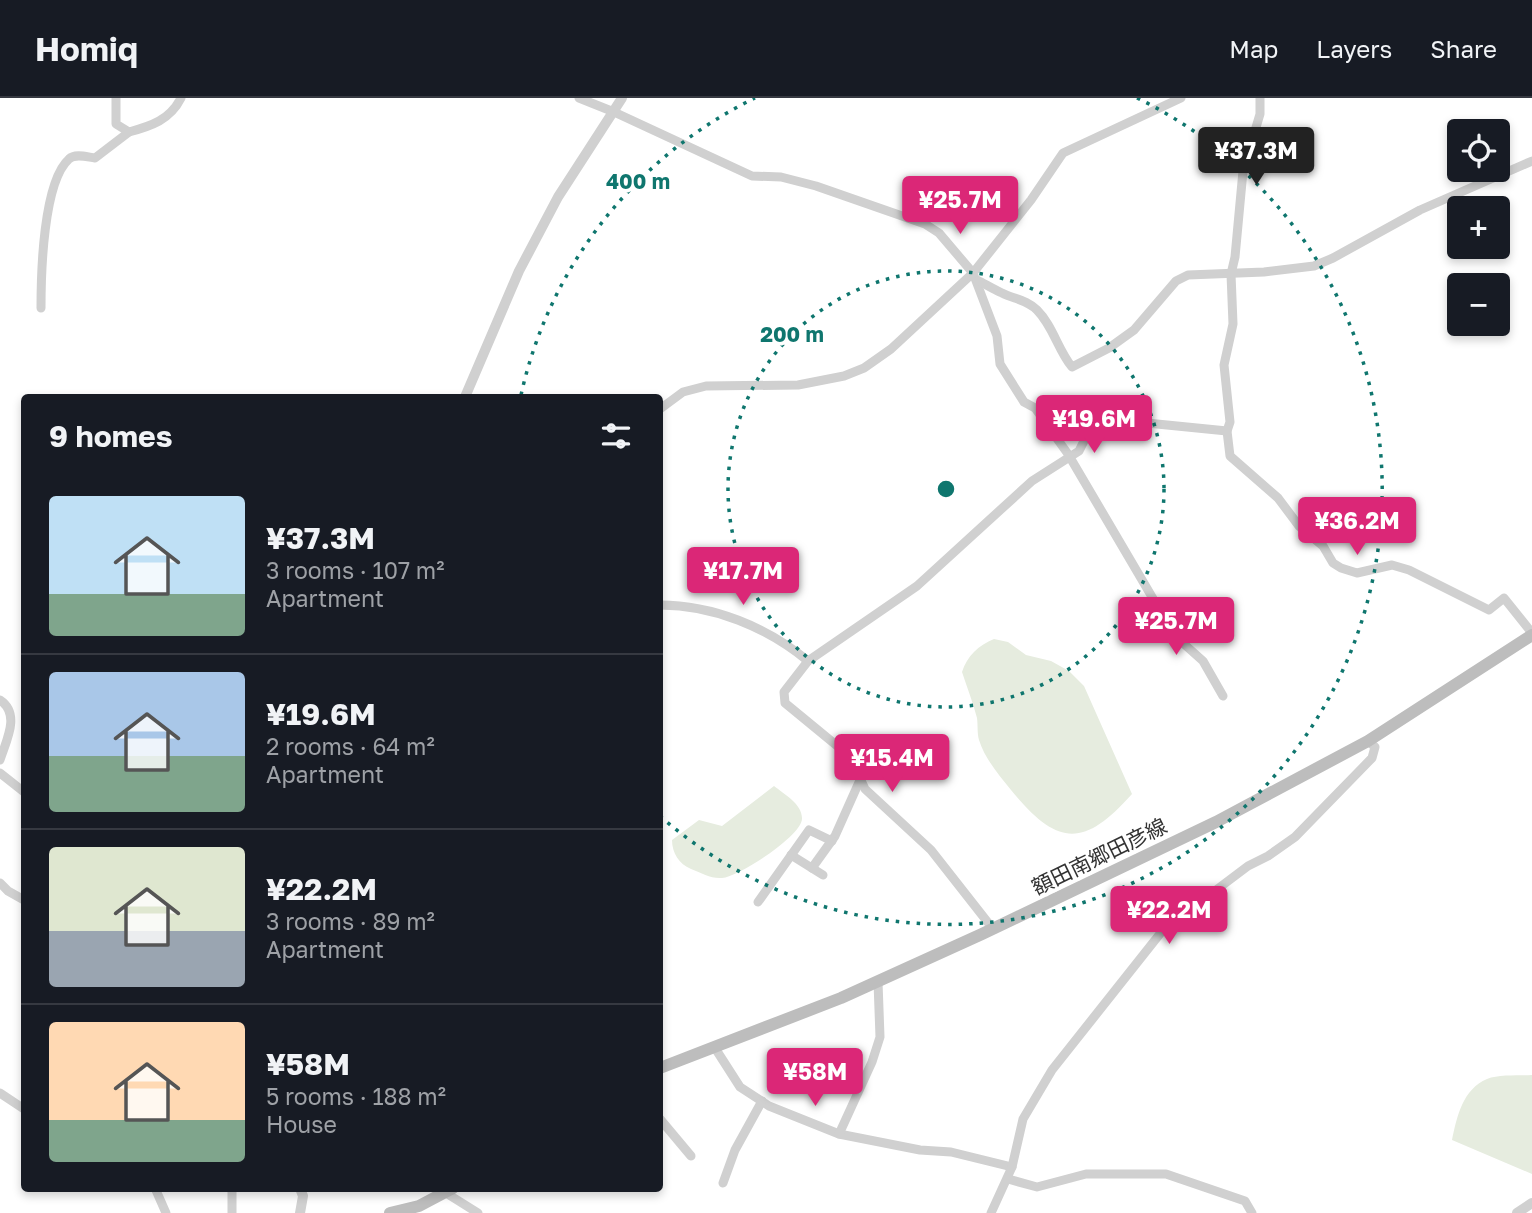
<!DOCTYPE html>
<meta charset="utf-8">
<style>
body{margin:0;font-family:"Golos Text","Noto Sans JP",sans-serif;background:#20242c;color:#f1f3f6;height:100vh;display:flex;flex-direction:column;font-size:26px;white-space:nowrap}
*{box-sizing:border-box;margin:0}
p{font-size:23px;color:#9ea1a6}
.icon{flex:none;width:38px;height:38px;fill:none;stroke:currentColor;stroke-width:2;stroke-linecap:round;stroke-linejoin:round}
.map{position:relative;flex:1;overflow:hidden}
.drawer{position:absolute;left:21px;top:296px;width:642px;height:798px;display:flex;flex-direction:column;background:#171b24;border-radius:7px;box-shadow:0 4px 10px #0003}
.drawer>*{flex:none}
.buttons{position:absolute;left:1447px;top:21px;display:grid;gap:14px}
.buttons a{display:grid;place-items:center;width:63px;height:63px;border-radius:7px;background:#171b24;box-shadow:0 4px 10px #0003;font-size:35px}
.price{position:absolute;translate:-50% -60px;padding:0 16px;border-radius:7px;background:#db2777;color:#fff;font-size:23px;line-height:46px;filter:drop-shadow(0 2px 4px #0008)}
.price::after{content:'';position:absolute;left:50%;top:42px;width:21px;height:16px;margin-left:-10px;background:inherit;clip-path:polygon(0 0,100% 0,50% 100%)}
.price.selected{background:#222;color:#fff}
ul{padding:0;list-style:none}
li{display:flex;align-items:center;gap:21px;height:175px;padding:0 28px}
li+li{border-top:2px solid #363941}
li span{display:grid;place-items:center;flex:none;width:196px;height:140px;border-radius:7px;color:#555}
li>.icon{margin-inline-start:auto}
span .icon{width:84px;height:84px;fill:#fffc;stroke-width:1}
li b{font-size:30px}
h2{display:flex;justify-content:space-between;align-items:center;height:84px;padding:0 28px;font-size:30px}
header{display:flex;align-items:center;gap:42px;box-sizing:border-box;height:98px;padding:0 35px;background:#171b24;border-bottom:2px solid #363941}
header strong{font-size:33px}
nav{display:flex;gap:38px;margin-inline-start:auto;font-size:24px}
.map>svg:first-child{display:block}
</style>
<header>
<strong>Homiq</strong>
<nav><a>Map</a><a>Layers</a><a>Share</a></nav>
</header>
<div class="map">
<svg width="1532" height="1115" viewBox="0 0 1532 1115">
<rect width="100%" height="100%" fill="#fff"/>
<g fill="#e6ecdf">
<path d="M 994,541 L 1008,544 L 1026,557 L 1051,563 L 1069,573 L 1084,588 L 1132,696 C 1083,751 1057,748 1011,692 C 999,677 985,661 979,642 C 977,635 978,627 977,620 C 973,605 967,589 962,574 C 967,558 979,547 994,541 Z"/>
<path d="M 774,688 C 784,696 802,706 802,720 C 803,737 740,778 722,780 C 711,781 702,775 691,771 C 679,766 672,755 672,742 L 699,722 L 722,728 Z"/>
<path d="M 1532,977 L 1532,1076 L 1452,1042 C 1457,1018 1463,991 1487,981 C 1499,976 1519,978 1532,977 Z"/>
</g>
<g fill="none" stroke-linecap="round" stroke-linejoin="round">
<g stroke="#d0d0d0" stroke-width="9">
<path d="M 116,0 L 116,26 L 129,34 C 151,28 170,22 181,0"/>
<path d="M 579,0 L 614,14 L 752,78 L 781,79 L 816,88 L 925,126 L 939,135 L 973,175 L 997,238 L 1000,266 L 1024,304 L 1035,310 L 1068,356 L 1155,504 L 1184,546 L 1203,563 L 1223,598"/>
<path d="M 1260,0 L 1260,16 L 1243,73 L 1235,159 L 1231,176 L 1233,226 L 1224,267 L 1230,324 L 1227,333 L 1230,358 L 1278,400 L 1299,428 L 1323,448 L 1333,465 L 1341,470 L 1357,475 L 1392,467 L 1409,472 L 1489,512 L 1504,500 L 1532,535"/>
<path d="M 977,182 C 985,186 993,191 1002,195 C 1014,201 1027,202 1037,212 C 1053,228 1058,252 1072,269 L 1109,250 L 1134,232 L 1176,183 L 1188,177 L 1264,174 L 1314,168 L 1333,160 L 1420,112 L 1532,63"/>
<path d="M 41,210 C 41,176 43,84 69,61 C 75,55 87,59 95,60 L 129,34"/>
<path d="M 660,311 L 683,294 L 706,288 L 798,287 L 844,278 L 864,270 L 891,251 L 973,175 L 1031,102 L 1063,55 L 1181,0"/>
<path d="M 660,507 C 713,507 767,529 808,563"/>
<path d="M 0,602 C 21,616 6,643 0,662"/>
<path d="M 0,675 L 24,694"/>
<path d="M 791,757 L 823,777"/>
<path d="M 812,770 L 835,738 L 860,682"/>
<path d="M 0,785 L 8,793 L 24,802"/>
<path d="M 758,804 L 809,732 L 832,743"/>
<path d="M 993,831 L 931,752 L 865,691 L 854,667 L 847,656 L 785,605 L 784,594 L 808,563 L 917,488 L 1032,383 L 1079,353 L 1093,325 L 1117,322 L 1227,333"/>
<path d="M 715,950 L 740,989 L 769,1008 L 839,1036 L 920,1052 L 951,1054 L 1012,1069"/>
<path d="M 0,995 L 24,1011"/>
<path d="M 660,1021 L 691,1058"/>
<path d="M 839,1036 L 872,964 L 880,939 L 878,884"/>
<path d="M 1008,1081 L 1037,1089 L 1086,1076 L 1166,1076 L 1245,1103 L 1252,1115"/>
<path d="M 723,1085 L 735,1052 L 762,1003"/>
<path d="M 155,1090 L 166,1115"/>
<path d="M 446,1095 L 478,1115"/>
<path d="M 232,1115 L 232,1090"/>
<path d="M 991,1115 L 1012,1069 L 1023,1021 L 1052,972 L 1163,832 L 1248,768 L 1268,758 L 1295,739 L 1372,660 L 1375,649 L 1368,643"/>
</g>
<g stroke="#d0d0d0" stroke-width="10">
<path d="M 465,299 L 519,173 L 558,99 L 622,0"/>
<path d="M 300,1115 L 303,1098 L 300,1090"/>
<path d="M 1517,1115 L 1532,1105"/>
</g>
<g stroke="#bdbdbd" stroke-width="12">
<path d="M 660,970 L 841,900 L 982,836 L 1216,724 L 1368,643 L 1532,537"/>
<path d="M 390,1115 L 419,1108 L 453,1090"/>
</g>
</g>
<g fill="none" stroke="#0f766e" stroke-width="3.5" stroke-dasharray="3.5 7">
<circle cx="946" cy="391" r="218"/>
<path d="M521 297A435 435 0 0 1 755 0M1137 0A435 435 0 1 1 661 719"/>
</g>
<g text-anchor="middle" dominant-baseline="central" stroke-width="7" stroke-linejoin="round" paint-order="stroke">
<g font-size="21" fill="#333" stroke="#fff">
<text transform="translate(1099 758) rotate(-26)">額田南郷田彦線</text>
</g>
</g>
<circle cx="946" cy="391" r="10" fill="#0f766e" stroke="#fff" stroke-width="3.5"/>
<g font-size="21" text-anchor="middle" font-weight="bold" fill="#0f766e" stroke="#fff" stroke-width="7" stroke-linejoin="round" paint-order="stroke">
<text x="638" y="91">400 m</text>
<text x="792" y="244">200 m</text>
</g>
</svg>
<div class="buttons">
<a><svg class="icon" aria-label="locate" viewBox="0 0 24 24"><circle cx="12" cy="12" r="6"/><path d="M12 2v4M12 18v4M2 12h4M18 12h4"/></svg></a>
<a>+</a>
<a>−</a>
</div>
<b class="price selected" style="left:1256px;top:89px">¥37.3M</b>
<b class="price" style="left:960px;top:138px">¥25.7M</b>
<b class="price" style="left:1094px;top:357px">¥19.6M</b>
<b class="price" style="left:1357px;top:459px">¥36.2M</b>
<b class="price" style="left:743px;top:509px">¥17.7M</b>
<b class="price" style="left:1176px;top:559px">¥25.7M</b>
<b class="price" style="left:892px;top:696px">¥15.4M</b>
<b class="price" style="left:1169px;top:848px">¥22.2M</b>
<b class="price" style="left:815px;top:1010px">¥58M</b>
<section class="drawer">
<h2>9 homes<svg class="icon" aria-label="filters" viewBox="0 0 24 24"><path d="M4 7h16M4 17h16"/><circle cx="9" cy="7" r="2"/><circle cx="15" cy="17" r="2"/></svg></h2>
<ul>
<li><span style="background:linear-gradient(#bfe0f5 70%,#7fa58c 0)"><svg class="icon" aria-label="home" viewBox="0 0 24 24"><path d="M3 11l9-7 9 7M6 9v11h12V9"/></svg></span><div><b>¥37.3M</b><p>3 rooms · 107 m²</p><p>Apartment</p></div></li>
<li><span style="background:linear-gradient(#a9c7e8 60%,#7fa58c 0)"><svg class="icon" aria-label="home" viewBox="0 0 24 24"><path d="M3 11l9-7 9 7M6 9v11h12V9"/></svg></span><div><b>¥19.6M</b><p>2 rooms · 64 m²</p><p>Apartment</p></div></li>
<li><span style="background:linear-gradient(#dfe7d0 60%,#9aa5b1 0)"><svg class="icon" aria-label="home" viewBox="0 0 24 24"><path d="M3 11l9-7 9 7M6 9v11h12V9"/></svg></span><div><b>¥22.2M</b><p>3 rooms · 89 m²</p><p>Apartment</p></div></li>
<li><span style="background:linear-gradient(#ffd9b3 70%,#7fa58c 0)"><svg class="icon" aria-label="home" viewBox="0 0 24 24"><path d="M3 11l9-7 9 7M6 9v11h12V9"/></svg></span><div><b>¥58M</b><p>5 rooms · 188 m²</p><p>House</p></div></li>
</ul>
</section>
</div>
